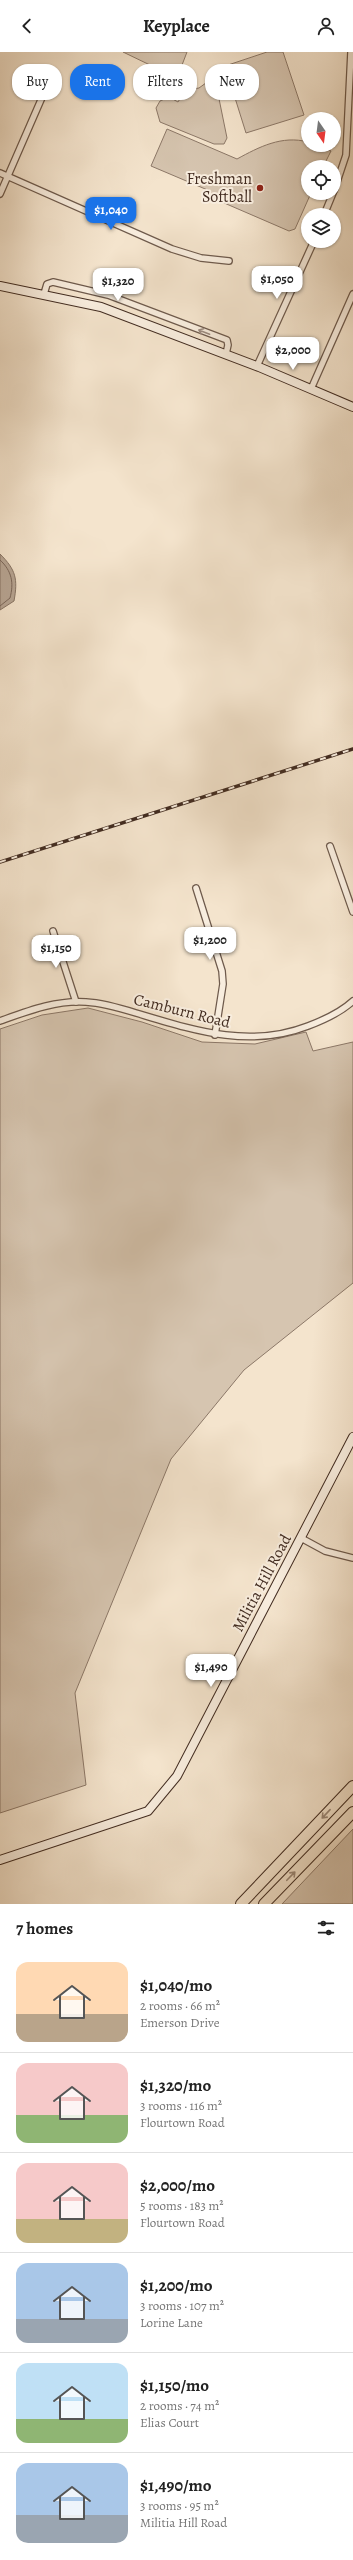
<!DOCTYPE html>
<meta charset="utf-8">
<style>
body{margin:0;font-family:Alegreya,serif;background:#f6f6f6;color:#222;height:100vh;display:flex;flex-direction:column;font-size:15px;white-space:nowrap}
*{box-sizing:border-box;margin:0}
p{font-size:13px;color:#767676}
.icon{flex:none;width:22px;height:22px;fill:none;stroke:currentColor;stroke-width:2;stroke-linecap:round;stroke-linejoin:round}
.map{position:relative;height:1852px;overflow:hidden}
.sheet{display:flex;flex-direction:column;background:#fff;flex:1}
.sheet>*{flex:none}
.hud{position:absolute;left:12px;top:12px;width:329px;height:36px;display:flex;gap:8px}
.needle{width:26px;rotate:166deg}
.controls{position:absolute;left:301px;top:60px;display:grid;gap:8px}
.controls a{display:grid;place-items:center;width:40px;height:40px;border-radius:50%;background:#fff;box-shadow:0 1px 3px #0004;font-size:20px}
.price{position:absolute;translate:-50% -34px;padding:0 9px;border-radius:8px;background:#fff;color:#222;font-size:13px;line-height:26px;filter:drop-shadow(0 1px 2px #0008)}
.price::after{content:'';position:absolute;left:50%;top:24px;width:12px;height:9px;margin-left:-6px;background:inherit;clip-path:polygon(0 0,100% 0,50% 100%)}
.price.on{background:#1a73e8;color:#fff}
ul{padding:0;list-style:none}
li{display:flex;align-items:center;gap:12px;height:100px;padding:0 16px}
li+li{border-top:1px solid #e0e0e0}
li span{display:grid;place-items:center;flex:none;width:112px;height:80px;border-radius:12px;color:#555}
li>.icon{margin-inline-start:auto}
span .icon{width:48px;height:48px;fill:#fffc;stroke-width:1}
li b{font-size:17px}
h2{display:flex;justify-content:space-between;align-items:center;height:48px;padding:0 16px;font-size:17px}
.chip{padding:0 14px;border-radius:16px;background:#fff;box-shadow:0 1px 3px #0004;font-size:14px;line-height:36px}
.chip.on{background:#1a73e8;color:#fff}
header{display:flex;justify-content:space-between;align-items:center;height:52px;padding:0 16px;background:#fff;font-size:18px;font-weight:700}
.map>svg:first-child{display:block}
</style>
<header><svg class="icon" aria-label="back" viewBox="0 0 24 24"><path d="M15 5l-7 7 7 7"/></svg>Keyplace<svg class="icon" aria-label="person" viewBox="0 0 24 24"><circle cx="12" cy="8" r="4"/><path d="M4 21q1-7 8-7t8 7"/></svg></header>
<div class="map">
<svg width="353" height="1852" viewBox="0 0 353 1852">
<rect width="100%" height="100%" fill="#f4e4cd"/>
<filter id="stains"><feTurbulence type="fractalNoise" baseFrequency=".005" numOctaves="4"/><feColorMatrix values="0 0 0 0 .2 0 0 0 0 .09 0 0 0 0 .02 0 0 0 .5 -.17"/></filter>
<radialGradient id="worn" r=".72"><stop offset=".6" stop-color="#630" stop-opacity="0"/><stop offset="1" stop-color="#630" stop-opacity=".3"/></radialGradient>
<g fill="#d6c5b0" stroke="#8c7868">
<path d="M 123,0 L 187,0 L 177,26 Z"/>
<path d="M 267,0 L 283,0 L 304,63 L 246,81 L 225,14 Z"/>
<path d="M 210,28 L 216,32 L 227,86 L 224,92 L 214,92 L 160,70 L 156,56 L 160,49 L 169,45 L 178,50 L 181,45 L 180,39 L 199,36 Z"/>
<path d="M 167,77 L 237,107 C 259,95 282,83 308,90 L 308,93 L 317,93 L 331,99 L 323,115 L 308,115 L 308,141 L 311,141 L 295,177 L 289,179 L 208,144 L 210,139 L 151,114 Z"/>
<path d="M 88,956 L 142,970 L 202,990 L 255,992 L 306,980 L 313,999 L 353,990 L 353,1231 L 244,1318 L 171,1407 L 75,1641 L 86,1733 L 0,1761 L 0,977 L 42,963 Z"/>
<path d="M 353,1777 L 353,1852 L 282,1852 Z"/>
</g>
<path fill="#b7a593" stroke="#887565" d="M 0,502 C 16,518 18,527 14,549 L 0,558 Z"/>
<g fill="none" stroke-linecap="round" stroke-linejoin="round">
<path stroke="#7c685a" stroke-width="1" d="M 0,508 C 12,519 14,531 10,546 L 0,554"/>
<defs>
<g id="street">
<path d="M 0,121 L 172,197 L 201,206 L 229,209"/>
<path d="M 334,139 L 346,103 L 351,0"/>
<path d="M 0,142 L 47,34"/>
<path d="M 324,163 L 333,141"/>
<path d="M 44,242 L 47,232 L 53,230 L 108,243 L 227,288 L 228,293 L 226,302"/>
<path d="M 257,314 L 314,189"/>
<path d="M 311,337 L 353,242"/>
<path d="M 330,794 L 353,860"/>
<path d="M 196,836 L 222,919 L 223,932 L 215,983"/>
<path d="M 53,879 L 76,950"/>
<path d="M 0,969 C 28,959 56,948 86,950 C 103,951 120,956 136,961 C 193,978 249,997 308,974 C 324,968 340,961 353,949"/>
<path d="M 301,1486 L 325,1499 L 353,1506"/>
</g>
<g id="secondary">
<path d="M 0,234 L 101,255 L 259,315 L 353,355"/>
<path d="M 0,1808 L 148,1759 L 177,1724 L 353,1385"/>
</g>
<g id="highway">
<path d="M 241,1852 L 353,1734"/>
<path d="M 264,1852 L 353,1760"/>
</g>
</defs>
<use href="#street" stroke="#6e5a4c" stroke-width="8"/>
<use href="#secondary" stroke="#422c21" stroke-width="10"/>
<use href="#highway" stroke="#422c21" stroke-width="12"/>
<use href="#street" stroke="#f8edde" stroke-width="5.5"/>
<use href="#secondary" stroke="#f8edde" stroke-width="8"/>
<use href="#highway" stroke="#f4e4cd" stroke-width="10"/>
<defs>
<path id="rail" d="M 0,810 L 353,697"/>
</defs>
<use href="#rail" stroke="#422c21" stroke-width="3.5"/>
<use href="#rail" stroke="#f8edde" stroke-width="2" stroke-dasharray="6" stroke-linecap="butt"/>
</g>
<defs><path id="oneway-shaft" d="M-6 0H5M1.5-3L5.5 0L1.5 3" fill="none" stroke-width="1.6" stroke-linecap="round" stroke-linejoin="round"/></defs>
<use stroke="#9d8c80" href="#oneway-shaft" transform="translate(204 280) rotate(-159)"/>
<g stroke="#9b8877">
<use href="#oneway-shaft" transform="translate(326 1762) rotate(133)"/>
<use href="#oneway-shaft" transform="translate(291 1824) rotate(-46)"/>
</g>
<circle fill="#8f2418" stroke="#f8edde" stroke-width="1.5" cx="260" cy="136" r="4"/>
<g text-anchor="middle" dominant-baseline="central" stroke-width="4" stroke-linejoin="round" paint-order="stroke">
<g font-size="16" fill="#422c21" stroke="#f8edde" text-anchor="end">
<text x="252" y="127">Freshman<tspan x="252" dy="18">Softball</tspan></text>
</g>
<g font-size="16" fill="#422c21" stroke="#f8edde">
<text transform="translate(182 959) rotate(14)">Camburn Road</text>
<text transform="translate(262 1531) rotate(-62)">Militia Hill Road</text>
</g>
</g>
<rect width="100%" height="100%" filter="url(#stains)"/>
<rect width="100%" height="100%" fill="url(#worn)"/>
</svg>
<div class="controls">
<a><svg class="needle" viewBox="-14 -14 28 28"><path d="M0-13l5 13h-10z" fill="#e53935"/><path d="M0 13l5-13h-10z" fill="#767676"/></svg></a>
<a><svg class="icon" aria-label="locate" viewBox="0 0 24 24"><circle cx="12" cy="12" r="6"/><path d="M12 2v4M12 18v4M2 12h4M18 12h4"/></svg></a>
<a><svg class="icon" aria-label="layers" viewBox="0 0 24 24"><path d="M12 4l9 5-9 5-9-5zM3 14l9 5 9-5"/></svg></a>
</div>
<b class="price on" style="left:111px;top:179px">$1,040</b>
<b class="price" style="left:277px;top:248px">$1,050</b>
<b class="price" style="left:118px;top:250px">$1,320</b>
<b class="price" style="left:293px;top:319px">$2,000</b>
<b class="price" style="left:210px;top:909px">$1,200</b>
<b class="price" style="left:56px;top:917px">$1,150</b>
<b class="price" style="left:211px;top:1636px">$1,490</b>
<div class="hud">
<a class="chip">Buy</a>
<a class="chip on">Rent</a>
<a class="chip">Filters</a>
<a class="chip">New</a>
</div>
</div>
<section class="sheet">
<h2>7 homes<svg class="icon" aria-label="filters" viewBox="0 0 24 24"><path d="M4 7h16M4 17h16"/><circle cx="9" cy="7" r="2"/><circle cx="15" cy="17" r="2"/></svg></h2>
<ul>
<li><span style="background:linear-gradient(#ffd9b3 65%,#b9a48a 0)"><svg class="icon" aria-label="home" viewBox="0 0 24 24"><path d="M3 11l9-7 9 7M6 9v11h12V9"/></svg></span><div><b>$1,040/mo</b><p>2 rooms · 66 m²</p><p>Emerson Drive</p></div></li>
<li><span style="background:linear-gradient(#f6c9c9 65%,#8fb573 0)"><svg class="icon" aria-label="home" viewBox="0 0 24 24"><path d="M3 11l9-7 9 7M6 9v11h12V9"/></svg></span><div><b>$1,320/mo</b><p>3 rooms · 116 m²</p><p>Flourtown Road</p></div></li>
<li><span style="background:linear-gradient(#f6c9c9 70%,#c2b280 0)"><svg class="icon" aria-label="home" viewBox="0 0 24 24"><path d="M3 11l9-7 9 7M6 9v11h12V9"/></svg></span><div><b>$2,000/mo</b><p>5 rooms · 183 m²</p><p>Flourtown Road</p></div></li>
<li><span style="background:linear-gradient(#a9c7e8 70%,#9aa5b1 0)"><svg class="icon" aria-label="home" viewBox="0 0 24 24"><path d="M3 11l9-7 9 7M6 9v11h12V9"/></svg></span><div><b>$1,200/mo</b><p>3 rooms · 107 m²</p><p>Lorine Lane</p></div></li>
<li><span style="background:linear-gradient(#bfe0f5 70%,#8fb573 0)"><svg class="icon" aria-label="home" viewBox="0 0 24 24"><path d="M3 11l9-7 9 7M6 9v11h12V9"/></svg></span><div><b>$1,150/mo</b><p>2 rooms · 74 m²</p><p>Elias Court</p></div></li>
<li><span style="background:linear-gradient(#a9c7e8 65%,#9aa5b1 0)"><svg class="icon" aria-label="home" viewBox="0 0 24 24"><path d="M3 11l9-7 9 7M6 9v11h12V9"/></svg></span><div><b>$1,490/mo</b><p>3 rooms · 95 m²</p><p>Militia Hill Road</p></div></li>
</ul>
</section>
